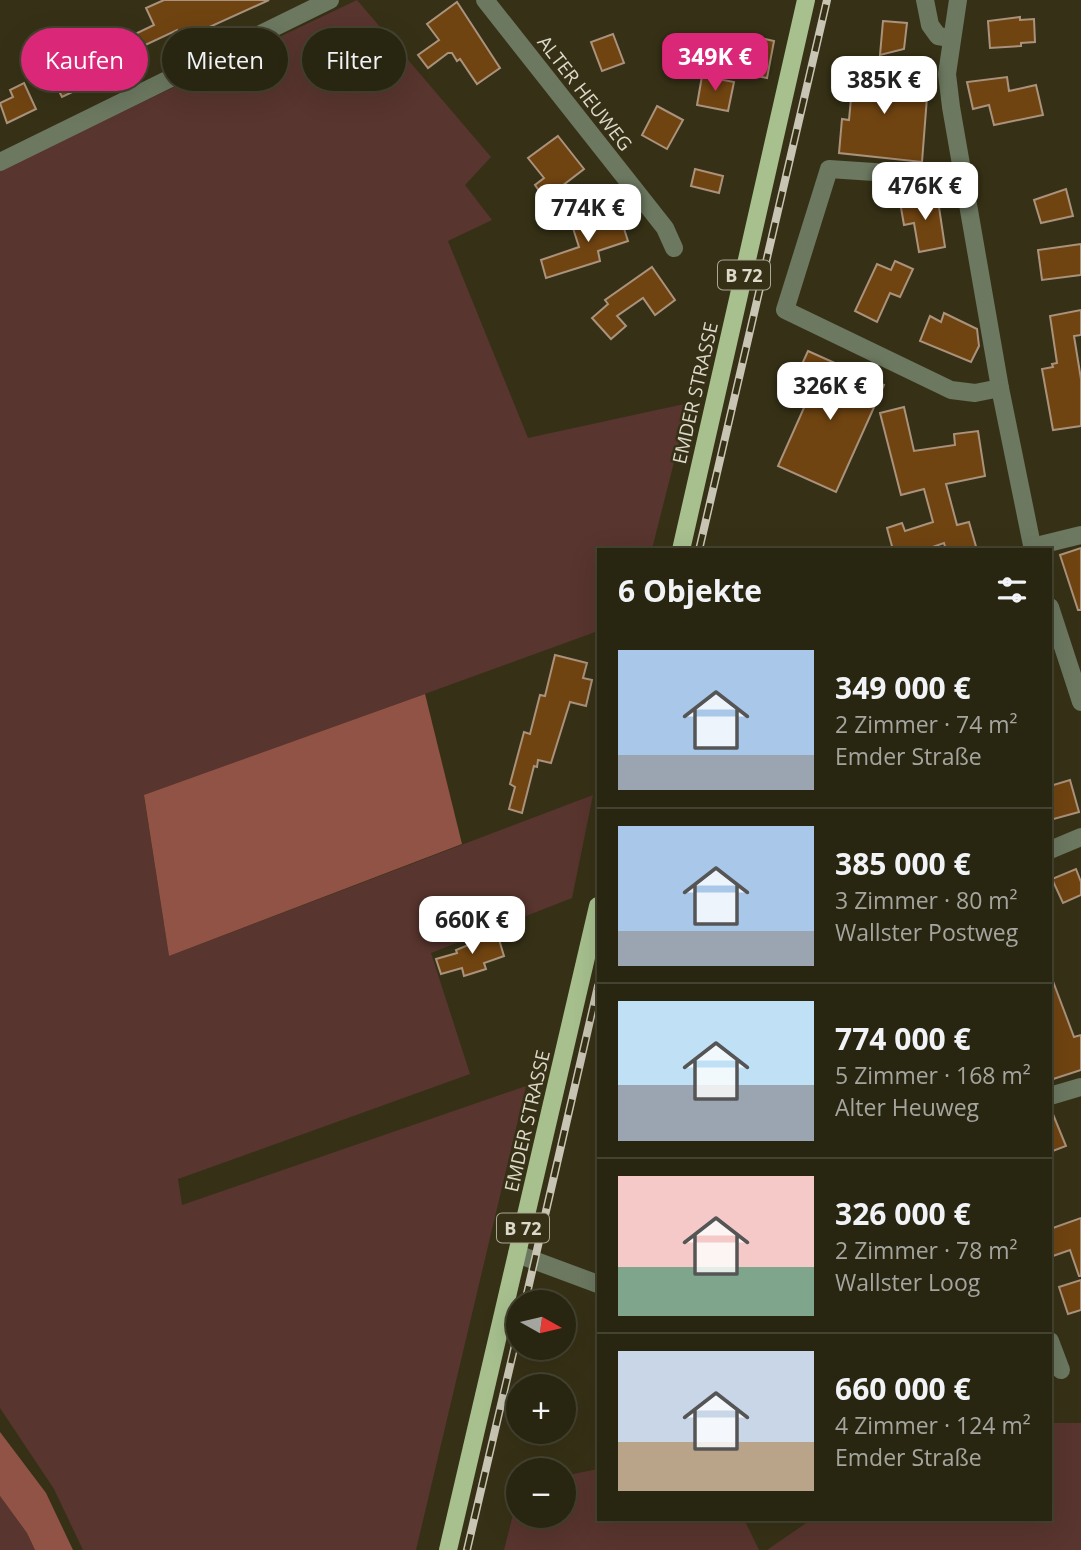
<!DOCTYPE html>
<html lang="de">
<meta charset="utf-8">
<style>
body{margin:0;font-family:"Open Sans",sans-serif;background:#302d19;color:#f1f3f6;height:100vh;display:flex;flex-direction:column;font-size:26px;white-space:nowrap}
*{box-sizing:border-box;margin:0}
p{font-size:23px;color:#a5a59f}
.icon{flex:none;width:38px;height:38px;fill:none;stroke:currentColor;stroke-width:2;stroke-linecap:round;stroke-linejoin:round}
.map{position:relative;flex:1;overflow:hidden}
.panel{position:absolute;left:597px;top:548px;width:455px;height:973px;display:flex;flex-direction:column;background:#282510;border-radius:0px;box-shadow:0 7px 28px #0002,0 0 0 2px #444230}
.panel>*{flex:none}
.banner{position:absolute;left:21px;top:28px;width:471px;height:63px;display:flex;gap:14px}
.needle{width:46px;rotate:98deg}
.fabs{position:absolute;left:506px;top:1290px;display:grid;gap:14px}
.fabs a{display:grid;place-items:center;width:70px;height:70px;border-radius:50%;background:#282510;box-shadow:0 7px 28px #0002,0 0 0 2px #444230;font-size:35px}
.price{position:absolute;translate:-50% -60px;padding:0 16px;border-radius:14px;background:#fff;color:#222;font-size:23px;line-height:46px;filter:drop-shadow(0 2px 4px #0008)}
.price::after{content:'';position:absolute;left:50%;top:42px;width:21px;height:16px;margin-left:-10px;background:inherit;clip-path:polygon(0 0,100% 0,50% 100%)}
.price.active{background:#db2777;color:#fff}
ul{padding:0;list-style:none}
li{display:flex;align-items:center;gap:21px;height:175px;padding:0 21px}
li+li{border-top:2px solid #444230}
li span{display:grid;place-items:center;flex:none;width:196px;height:140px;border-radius:0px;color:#555}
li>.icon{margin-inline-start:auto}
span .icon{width:84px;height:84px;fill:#fffc;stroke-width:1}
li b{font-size:30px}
h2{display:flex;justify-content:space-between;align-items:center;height:84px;padding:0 21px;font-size:30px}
.tag{padding:0 24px;border-radius:32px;background:#282510;box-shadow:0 7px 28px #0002,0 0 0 2px #444230;font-size:24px;line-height:63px}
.tag.active{background:#db2777;color:#fff}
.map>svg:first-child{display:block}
</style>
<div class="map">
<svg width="1081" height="1550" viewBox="0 0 1081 1550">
<rect width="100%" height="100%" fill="#363116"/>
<g fill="#58352e">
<path d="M 357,0 L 491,157 L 465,185 L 492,220 L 448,241 L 528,438 L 689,403 L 652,549 L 598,550 L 598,631 L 144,796 L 169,956 L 593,795 L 572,898 L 431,953 L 470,1074 L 178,1179 L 182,1205 L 526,1086 L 416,1550 L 83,1550 L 54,1489 L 0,1408 L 0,170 Z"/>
<path d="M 1050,1423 L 1081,1423 L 1081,1550 L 767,1550 L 812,1519 L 1050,1519 Z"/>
<path d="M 598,1469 L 598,1519 L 744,1519 L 759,1550 L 504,1550 L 518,1495 L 518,1516 L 564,1516 L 564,1476 Z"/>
<path d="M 0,1496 L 27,1533 L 35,1550 L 0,1550 Z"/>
</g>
<g fill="#925347">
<path d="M 425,694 L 462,844 L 169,956 L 144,795 Z"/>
<path d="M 0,1432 L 46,1493 L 73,1550 L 35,1550 L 27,1533 L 0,1496 Z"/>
</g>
<g fill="#704411" stroke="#aa927c" stroke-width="2">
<path d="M 164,0 L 269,0 L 181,40 L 177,30 L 143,46 L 148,56 L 116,71 L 106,48 L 154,25 L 146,8 Z"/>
<path d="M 457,2 L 500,68 L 477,84 L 460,59 L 457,61 L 452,53 L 448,53 L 428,68 L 418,55 L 439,40 L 427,24 Z"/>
<path d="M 1020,17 L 1020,20 L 1034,19 L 1035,42 L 1021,43 L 1021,46 L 990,48 L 988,21 Z"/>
<path d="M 883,21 L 907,23 L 904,49 L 880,55 Z"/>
<path d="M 613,34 L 624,63 L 602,71 L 591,42 Z"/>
<path d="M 751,36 L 774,41 L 767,78 L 728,70 L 732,48 L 748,51 Z"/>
<path d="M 854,65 L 909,70 L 906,94 L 927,97 L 922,162 L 839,153 L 842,119 L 849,120 Z"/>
<path d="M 77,68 L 85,86 L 62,97 L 53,79 Z"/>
<path d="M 702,76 L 734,82 L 728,111 L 697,105 Z"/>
<path d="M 1007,77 L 1009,91 L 1036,85 L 1043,115 L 994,125 L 989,105 L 973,109 L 967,82 Z"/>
<path d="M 24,83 L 36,109 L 7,123 L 0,103 L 13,97 L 10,90 Z"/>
<path d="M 657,106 L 683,120 L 667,149 L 642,135 Z"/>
<path d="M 558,136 L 584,169 L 545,199 L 535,185 L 544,178 L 528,158 Z"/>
<path d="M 695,169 L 723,176 L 719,193 L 691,186 Z"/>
<path d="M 1066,189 L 1073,216 L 1041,223 L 1034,200 Z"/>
<path d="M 937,194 L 945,247 L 919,252 L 914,223 L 904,225 L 900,202 Z"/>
<path d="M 618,210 L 628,241 L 598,251 L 600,261 L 546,278 L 541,260 L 579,247 L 572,225 Z"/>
<path d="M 1081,244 L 1081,275 L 1042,280 L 1038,250 Z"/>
<path d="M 895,261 L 913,269 L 900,297 L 890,293 L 877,322 L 855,311 L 877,264 L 891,270 Z"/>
<path d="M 652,267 L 675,300 L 655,315 L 643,298 L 617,316 L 626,326 L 611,339 L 592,318 L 608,304 L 605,300 Z"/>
<path d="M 1081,310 L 1081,335 L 1074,336 L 1081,379 L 1081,426 L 1053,430 L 1042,369 L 1053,367 L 1052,364 L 1057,363 L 1050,316 Z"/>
<path d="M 944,313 L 977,329 L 979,346 L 971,362 L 920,341 L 930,316 L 941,322 Z"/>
<path d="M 808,351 L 884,385 L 836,492 L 778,466 L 815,383 L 797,375 Z"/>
<path d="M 904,407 L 914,451 L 955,445 L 954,434 L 978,431 L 985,476 L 946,484 L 957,525 L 969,522 L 977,550 L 946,550 L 944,543 L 924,550 L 893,550 L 887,528 L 902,523 L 905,531 L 933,522 L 924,489 L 901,495 L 880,413 Z"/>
<path d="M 1081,548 L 1081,610 L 1078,610 L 1060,555 Z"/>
<path d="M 555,655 L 587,663 L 583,678 L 592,680 L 586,706 L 570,702 L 551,763 L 538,760 L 537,767 L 534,766 L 522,813 L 509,809 L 515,787 L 510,784 L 524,732 L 530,734 L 540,695 L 545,696 Z"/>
<path d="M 1070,780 L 1079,812 L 1050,820 L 1050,786 Z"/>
<path d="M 1076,869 L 1081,882 L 1081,895 L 1063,903 L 1052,879 Z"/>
<path d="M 497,933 L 504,956 L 484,963 L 486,969 L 464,976 L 462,968 L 441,974 L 436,959 L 457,953 L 456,950 Z"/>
<path d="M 1051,976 L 1074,1037 L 1081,1035 L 1081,1070 L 1050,1080 Z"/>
<path d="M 1050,1107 L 1066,1146 L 1050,1152 Z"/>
<path d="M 1081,1218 L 1081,1276 L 1079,1276 L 1070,1250 L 1050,1257 L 1050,1229 Z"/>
<path d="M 1081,1280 L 1081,1310 L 1068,1314 L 1059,1287 Z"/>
</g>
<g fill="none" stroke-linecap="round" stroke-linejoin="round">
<g stroke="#6c7860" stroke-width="18">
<path d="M 485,0 L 665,228 L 674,248"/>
<path d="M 925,0 L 930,25 L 938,36 L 950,38"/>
<path d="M 958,0 L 947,74 L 951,107 L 1000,388 L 1033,550"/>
<path d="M 0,162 L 330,0"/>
<path d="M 964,178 L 829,169 L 785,310 L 951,390 L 975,393 L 1000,388"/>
<path d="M 1032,547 L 1081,535"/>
<path d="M 1050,607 L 1081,702"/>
<path d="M 1050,850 L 1081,837"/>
<path d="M 1050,1096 L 1081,1087"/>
<path d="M 517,1254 L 598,1284"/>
<path d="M 1050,1341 L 1061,1370"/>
</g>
<g stroke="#a7c08e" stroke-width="18">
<path d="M 681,550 L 806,0"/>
<path d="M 448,1550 L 598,906"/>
</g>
<defs>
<g id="rail">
<path d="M 699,550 L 827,0"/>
<path d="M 525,1302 L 598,986"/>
<path d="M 467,1550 L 518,1332"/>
</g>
</defs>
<use href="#rail" stroke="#c8c5b4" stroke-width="8"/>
<use href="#rail" stroke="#363116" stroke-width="5" stroke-dasharray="16" stroke-linecap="butt"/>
</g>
<g text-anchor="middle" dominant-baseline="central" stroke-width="5" stroke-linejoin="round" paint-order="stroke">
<g fill="#363116" stroke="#aaa794" stroke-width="2">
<rect x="718" y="260.5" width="52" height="29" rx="5"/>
<rect x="497" y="1213.5" width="52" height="29" rx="5"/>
</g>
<g font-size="18" font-weight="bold" fill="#dcd9ca">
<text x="744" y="275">B 72</text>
<text x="523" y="1228">B 72</text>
</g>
<g font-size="19" fill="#dcd9ca" stroke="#363116">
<text transform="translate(585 93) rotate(52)">ALTER HEUWEG</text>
<text transform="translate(695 393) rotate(-77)">EMDER STRASSE</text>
<text transform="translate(527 1121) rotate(-77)">EMDER STRASSE</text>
</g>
</g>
</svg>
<div class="fabs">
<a><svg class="needle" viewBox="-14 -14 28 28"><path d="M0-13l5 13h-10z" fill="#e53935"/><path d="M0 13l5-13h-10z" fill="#a5a59f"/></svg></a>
<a>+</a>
<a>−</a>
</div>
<b class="price active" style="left:715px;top:93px">349K €</b>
<b class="price" style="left:884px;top:116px">385K €</b>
<b class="price" style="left:925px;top:222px">476K €</b>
<b class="price" style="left:588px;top:244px">774K €</b>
<b class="price" style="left:830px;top:422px">326K €</b>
<b class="price" style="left:472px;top:956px">660K €</b>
<div class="banner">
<a class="tag active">Kaufen</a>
<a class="tag">Mieten</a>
<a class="tag">Filter</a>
</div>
<section class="panel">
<h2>6 Objekte<svg class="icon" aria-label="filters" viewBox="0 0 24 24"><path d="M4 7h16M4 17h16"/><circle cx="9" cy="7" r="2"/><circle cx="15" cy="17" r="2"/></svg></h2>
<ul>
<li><span style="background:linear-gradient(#a9c7e8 75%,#9aa5b1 0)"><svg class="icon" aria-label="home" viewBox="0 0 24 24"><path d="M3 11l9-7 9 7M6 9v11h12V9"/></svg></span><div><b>349 000 €</b><p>2 Zimmer · 74 m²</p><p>Emder Straße</p></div></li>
<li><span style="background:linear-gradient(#a9c7e8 75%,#9aa5b1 0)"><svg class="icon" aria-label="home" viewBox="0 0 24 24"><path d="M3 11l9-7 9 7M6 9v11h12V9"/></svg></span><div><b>385 000 €</b><p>3 Zimmer · 80 m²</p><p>Wallster Postweg</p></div></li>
<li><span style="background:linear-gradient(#bfe0f5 60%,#9aa5b1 0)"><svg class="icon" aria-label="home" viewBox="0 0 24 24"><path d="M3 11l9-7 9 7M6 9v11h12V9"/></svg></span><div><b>774 000 €</b><p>5 Zimmer · 168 m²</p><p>Alter Heuweg</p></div></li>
<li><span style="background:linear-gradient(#f6c9c9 65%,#7fa58c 0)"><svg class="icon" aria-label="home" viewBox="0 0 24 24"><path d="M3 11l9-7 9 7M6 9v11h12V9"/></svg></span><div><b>326 000 €</b><p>2 Zimmer · 78 m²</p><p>Wallster Loog</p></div></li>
<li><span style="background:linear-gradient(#c9d6e8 65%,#b9a48a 0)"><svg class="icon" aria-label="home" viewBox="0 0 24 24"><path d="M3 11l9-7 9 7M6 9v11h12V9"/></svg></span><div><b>660 000 €</b><p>4 Zimmer · 124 m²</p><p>Emder Straße</p></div></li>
</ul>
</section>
</div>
